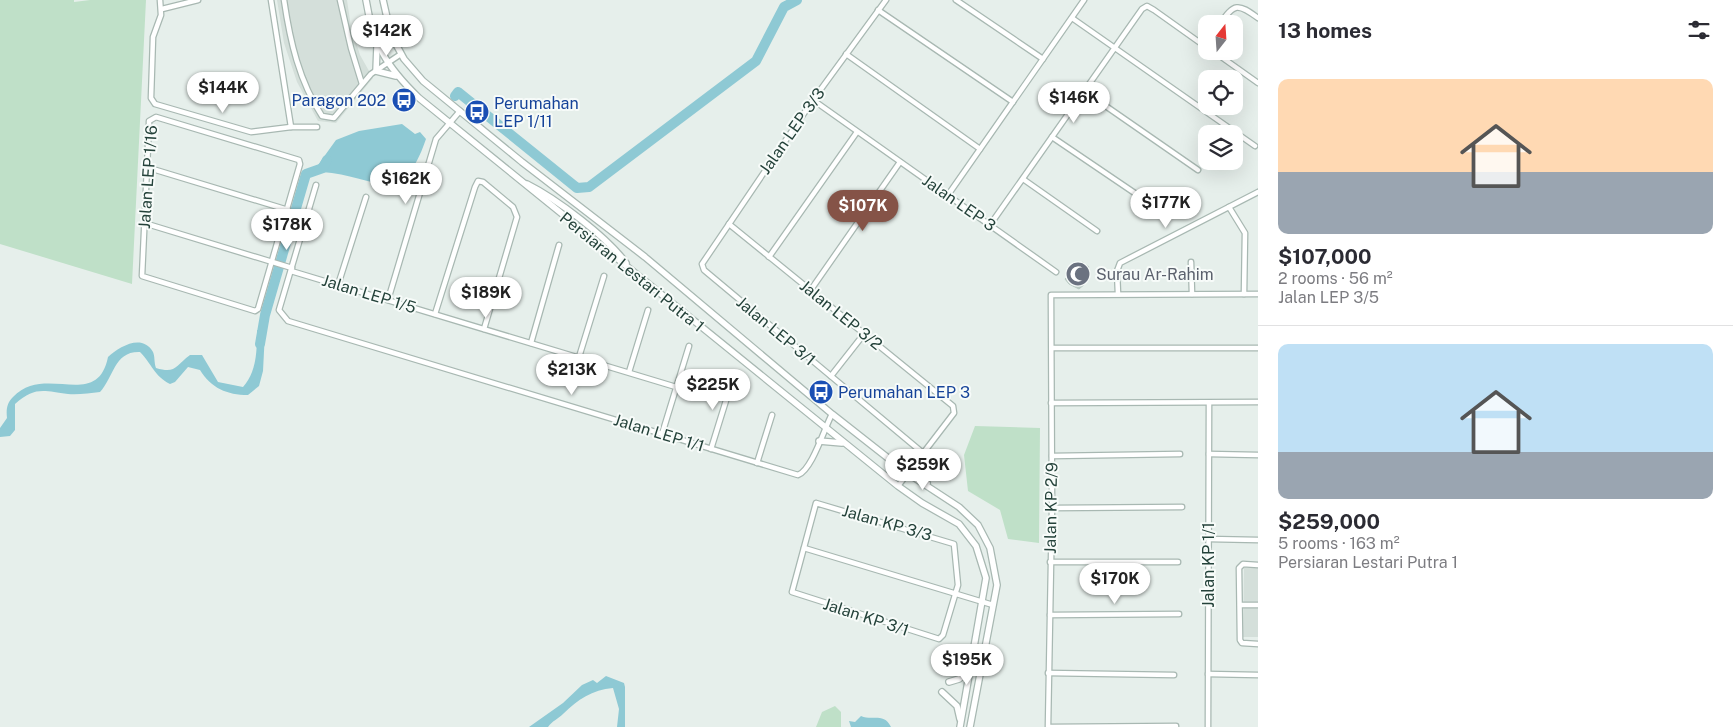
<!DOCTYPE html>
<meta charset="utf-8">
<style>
body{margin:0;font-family:"Public Sans",sans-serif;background:#f7f7f7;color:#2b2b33;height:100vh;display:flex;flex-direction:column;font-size:19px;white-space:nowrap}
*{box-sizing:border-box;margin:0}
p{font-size:16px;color:#7c7c81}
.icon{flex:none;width:28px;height:28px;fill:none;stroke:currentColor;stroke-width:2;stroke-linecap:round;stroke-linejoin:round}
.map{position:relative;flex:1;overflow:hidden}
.drawer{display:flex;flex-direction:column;background:#fff;width:475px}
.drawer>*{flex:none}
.needle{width:32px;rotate:17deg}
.controls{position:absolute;left:1198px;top:15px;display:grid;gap:10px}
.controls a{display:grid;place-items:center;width:45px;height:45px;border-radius:10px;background:#fff;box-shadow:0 5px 20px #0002;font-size:25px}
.price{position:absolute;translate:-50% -42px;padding:0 11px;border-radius:18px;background:#fff;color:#222;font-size:16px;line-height:32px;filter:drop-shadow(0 1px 2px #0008)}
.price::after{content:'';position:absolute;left:50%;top:30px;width:15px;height:11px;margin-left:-8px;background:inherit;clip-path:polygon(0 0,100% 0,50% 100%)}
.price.selected{background:#855347;color:#fff}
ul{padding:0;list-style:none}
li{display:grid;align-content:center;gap:10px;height:265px;padding:0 20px}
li+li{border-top:1px solid #e1e1e2}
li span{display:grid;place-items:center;height:155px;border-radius:10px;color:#555}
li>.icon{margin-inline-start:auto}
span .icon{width:90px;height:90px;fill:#fffc;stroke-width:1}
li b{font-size:21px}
h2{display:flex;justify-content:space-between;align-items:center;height:60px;padding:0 20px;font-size:21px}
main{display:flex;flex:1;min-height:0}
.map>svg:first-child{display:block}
</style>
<main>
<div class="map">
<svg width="1258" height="727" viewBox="0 0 1258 727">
<rect width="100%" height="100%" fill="#e6efeb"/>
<g fill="#d4dfda">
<path d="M 277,0 L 347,0 L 351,27 L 360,55 L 373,78 L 336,123 L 318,121 L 297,82 L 284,43 Z"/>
<path d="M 1244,568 L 1258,568 L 1258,637 L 1243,637 Z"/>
</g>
<g fill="#bfe0c8">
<path d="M 0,0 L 74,0 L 74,2 L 90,0 L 146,0 L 132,284 L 0,244 Z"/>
<path d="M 975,426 L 1040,428 L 1039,543 L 1008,539 L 1000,510 L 968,491 L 964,455 Z"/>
<path d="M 835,706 L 841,712 L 841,727 L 816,727 L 822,712 Z"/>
</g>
<g fill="#8ec9d4">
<path d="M 402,124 L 415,134 L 420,132 L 426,139 C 401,212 375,175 322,172 L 318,165 L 336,140 L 359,131 Z"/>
<path d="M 257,330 L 265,332 L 263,371 L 259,386 L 248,395 C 227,395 211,388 200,370 L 188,367 L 175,382 L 170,384 C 154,376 152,364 140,352 C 114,351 114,377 100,392 C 90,393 78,395 68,394 C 44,391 35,386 15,404 L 15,430 L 10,436 L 0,437 L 0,428 L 7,418 C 6,409 7,403 13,397 C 45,363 97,411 108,357 C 119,347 142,333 153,352 C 155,356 154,363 156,368 C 176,374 175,366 190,355 L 202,355 L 218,382 L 243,387 C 257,372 257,349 257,330 Z"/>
<path d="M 606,676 L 624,683 L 625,687 L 625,727 L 617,727 L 619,709 L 613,688 C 592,690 578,699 563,714 C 558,719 552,721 548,727 L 529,727 L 563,703 L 582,685 L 593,680 L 597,683 Z"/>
<path d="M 861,716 C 872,721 884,712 891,727 L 851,727 L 849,721 L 855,722 Z"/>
</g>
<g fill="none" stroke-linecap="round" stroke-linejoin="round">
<g stroke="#8ec9d4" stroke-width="10">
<path d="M 455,96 L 458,92 L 577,188 L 589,187 L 756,61 L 784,7 L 797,0"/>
<path d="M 260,344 L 265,315 L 306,174 L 323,168 L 327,160"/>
</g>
</g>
<path fill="#bbcac4" stroke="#b8c9c2" d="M 1082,262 L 1089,267 L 1084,273 L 1088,276 L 1084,281 L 1086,283 L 1079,289 L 1069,284 L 1065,279 Z"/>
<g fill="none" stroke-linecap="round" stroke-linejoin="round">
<defs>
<g id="minor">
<path d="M 160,0 L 161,15 L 153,37 L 151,98 L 155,104 L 251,132 L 291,127 L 317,127"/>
<path d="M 271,0 L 291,127"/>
<path d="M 284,0 C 290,41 299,81 322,116 L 334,118 L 371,74 L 401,54"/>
<path d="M 340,0 L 351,48 L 362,84"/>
<path d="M 886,0 L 813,100 L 702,264 L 704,270 L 923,453"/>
<path d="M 956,0 L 1043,59"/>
<path d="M 162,9 L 198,0"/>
<path d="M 878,10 L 1013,102"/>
<path d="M 1072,18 L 1255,146"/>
<path d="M 1220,24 C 1234,3 1238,3 1258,18"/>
<path d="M 1213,51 L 1258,83"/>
<path d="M 846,54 L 980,149"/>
<path d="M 1084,91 L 1198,170"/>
<path d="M 813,100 L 1056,272"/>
<path d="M 156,117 L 299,160 L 300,164 L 258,309 L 255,311 L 142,276 L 149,124 L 149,121 Z"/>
<path d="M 1052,137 L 1145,200"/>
<path d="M 146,167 L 288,210"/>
<path d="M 1023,179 L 1097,231"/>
<path d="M 316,185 L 279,310 L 288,321 L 798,475 C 812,470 824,429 832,414"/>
<path d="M 948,195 L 1084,0"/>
<path d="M 1229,207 L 1245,233 L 1244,294"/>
<path d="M 144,223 L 292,268"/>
<path d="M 729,224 L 953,406 L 954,413 L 898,486"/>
<path d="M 990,225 L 1142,9 L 1147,6 L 1154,10 L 1206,47"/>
<path d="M 769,257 L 857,132"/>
<path d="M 1191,262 L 1192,294"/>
<path d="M 291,271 L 676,387"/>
<path d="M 338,285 L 366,197"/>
<path d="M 810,291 L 900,162"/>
<path d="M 1118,294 L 1117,271 L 1120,263 L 1258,192"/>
<path d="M 388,300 L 436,139 L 460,111"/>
<path d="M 435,314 L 475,187 L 478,181 L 483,182 L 513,207 L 517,217 L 484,329"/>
<path d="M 531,343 L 559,245"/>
<path d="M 1052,348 L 1258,348"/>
<path d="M 579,357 L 604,276"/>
<path d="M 629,372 L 648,310"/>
<path d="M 831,376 L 864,334"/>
<path d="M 1051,403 L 1258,402"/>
<path d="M 662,434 L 689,346"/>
<path d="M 711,449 L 733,378"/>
<path d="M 1209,454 L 1258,455"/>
<path d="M 1052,456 L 1180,454"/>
<path d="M 757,463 L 772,415"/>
<path d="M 816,503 L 954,544 L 958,585 L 943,635 L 939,639 L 792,592 Z"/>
<path d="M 1052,508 L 1182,507"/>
<path d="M 1209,539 L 1258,540"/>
<path d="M 804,548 L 993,605"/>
<path d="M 1050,562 L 1178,562"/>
<path d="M 1258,565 L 1243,564 L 1239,568 L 1240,640 L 1242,643 L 1258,644"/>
<path d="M 1240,605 L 1258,605"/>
<path d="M 1050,615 L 1179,614"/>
<path d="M 1048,673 L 1174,675"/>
<path d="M 1208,674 L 1258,675"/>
<path d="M 1048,727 L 1052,508 L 1051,295 L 1258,294"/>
<path d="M 1049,727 L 1176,726"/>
<path d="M 1208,727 L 1209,403"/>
</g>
<g id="tertiary">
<path d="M 366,0 C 373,45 387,67 419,98 L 898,486 L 922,503 L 959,524 L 976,546 L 986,578 L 960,727"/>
<path d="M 383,0 L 391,35 L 404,59 L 423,81 L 522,162 L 645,257 L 832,414 L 907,473 L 959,507 L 978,525 L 990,548 L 997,585 L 970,727"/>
<path d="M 377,46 L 376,71 L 396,76"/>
<path d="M 527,184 C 557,199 607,237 626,263"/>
<path d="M 819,441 L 842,443"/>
<path d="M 919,459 L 920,476 L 927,483"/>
<path d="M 949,682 L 959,679 L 970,670"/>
<path d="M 942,692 L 957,706 L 960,719"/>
</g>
</defs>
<use href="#minor" stroke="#a8b8b2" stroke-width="7"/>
<use href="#tertiary" stroke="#a8b8b2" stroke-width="8"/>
<use href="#minor" stroke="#fff" stroke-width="4.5"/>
<use href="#tertiary" stroke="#fff" stroke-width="5.5"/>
</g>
<defs>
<symbol id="bus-disc" viewBox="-11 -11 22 22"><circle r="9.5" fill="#1a4fb4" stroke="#f7fbf9"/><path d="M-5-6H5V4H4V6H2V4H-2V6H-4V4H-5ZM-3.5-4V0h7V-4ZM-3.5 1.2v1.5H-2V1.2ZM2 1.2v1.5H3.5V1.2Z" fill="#fff"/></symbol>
<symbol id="mosque-disc" viewBox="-11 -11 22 22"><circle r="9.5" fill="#6b7280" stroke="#f7fbf9"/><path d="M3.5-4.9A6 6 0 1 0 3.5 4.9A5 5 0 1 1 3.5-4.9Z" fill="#fff"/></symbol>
</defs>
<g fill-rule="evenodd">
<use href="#bus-disc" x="390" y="86" width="28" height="28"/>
<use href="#bus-disc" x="463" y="98" width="28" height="28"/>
<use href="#mosque-disc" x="1064" y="260" width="28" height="28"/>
<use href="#bus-disc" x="807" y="378" width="28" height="28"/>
</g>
<g text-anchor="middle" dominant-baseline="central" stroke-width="4" stroke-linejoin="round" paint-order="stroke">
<g font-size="16" fill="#164399" stroke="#f7fbf9" text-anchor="start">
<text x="386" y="100" text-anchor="end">Paragon 202</text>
<text x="494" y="103">Perumahan<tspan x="494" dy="18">LEP 1/11</tspan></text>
<text x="838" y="392">Perumahan LEP 3</text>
</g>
<g font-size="16" fill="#24423a" stroke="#f7fbf9">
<text transform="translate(792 131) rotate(-55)">Jalan LEP 3/3</text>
<text transform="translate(148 177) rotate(-86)">Jalan LEP 1/16</text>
<text transform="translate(959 203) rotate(35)">Jalan LEP 3</text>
<text transform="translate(632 272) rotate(39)">Persiaran Lestari Putra 1</text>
<text transform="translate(369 294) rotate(17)">Jalan LEP 1/5</text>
<text transform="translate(841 315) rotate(39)">Jalan LEP 3/2</text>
<text transform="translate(776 331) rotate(40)">Jalan LEP 3/1</text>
<text transform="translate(659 433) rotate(17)">Jalan LEP 1/1</text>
<text transform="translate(1051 508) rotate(-89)">Jalan KP 2/9</text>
<text transform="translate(887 523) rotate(16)">Jalan KP 3/3</text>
<text transform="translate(1208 565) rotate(-90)">Jalan KP 1/1</text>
<text transform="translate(866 617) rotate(18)">Jalan KP 3/1</text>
</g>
<g font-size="16" fill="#5b616d" stroke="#f7fbf9" text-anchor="start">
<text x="1096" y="274">Surau Ar-Rahim</text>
</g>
</g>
</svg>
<div class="controls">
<a><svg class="needle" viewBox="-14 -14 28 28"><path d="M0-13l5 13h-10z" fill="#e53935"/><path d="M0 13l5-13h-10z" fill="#7c7c81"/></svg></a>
<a><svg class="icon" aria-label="locate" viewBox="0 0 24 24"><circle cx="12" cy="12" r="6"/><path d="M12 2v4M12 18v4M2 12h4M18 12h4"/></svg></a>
<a><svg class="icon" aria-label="layers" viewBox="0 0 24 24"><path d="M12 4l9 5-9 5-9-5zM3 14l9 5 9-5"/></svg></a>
</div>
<b class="price" style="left:387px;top:57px">$142K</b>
<b class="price" style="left:223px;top:114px">$144K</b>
<b class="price" style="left:1074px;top:124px">$146K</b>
<b class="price" style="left:406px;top:205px">$162K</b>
<b class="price" style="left:1166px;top:229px">$177K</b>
<b class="price selected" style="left:863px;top:232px">$107K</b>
<b class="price" style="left:287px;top:251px">$178K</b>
<b class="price" style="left:486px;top:319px">$189K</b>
<b class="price" style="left:572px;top:396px">$213K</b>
<b class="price" style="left:713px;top:411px">$225K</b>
<b class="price" style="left:923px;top:491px">$259K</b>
<b class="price" style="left:1115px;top:605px">$170K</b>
<b class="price" style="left:967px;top:686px">$195K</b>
</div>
<section class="drawer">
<h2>13 homes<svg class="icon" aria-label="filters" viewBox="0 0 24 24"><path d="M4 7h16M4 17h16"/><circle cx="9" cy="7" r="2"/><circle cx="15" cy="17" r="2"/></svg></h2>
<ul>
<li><span style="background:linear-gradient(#ffd9b3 60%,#9aa5b1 0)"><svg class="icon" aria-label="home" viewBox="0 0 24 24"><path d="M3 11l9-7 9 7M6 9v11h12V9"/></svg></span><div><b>$107,000</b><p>2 rooms · 56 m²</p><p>Jalan LEP 3/5</p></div></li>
<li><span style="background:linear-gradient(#bfe0f5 70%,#9aa5b1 0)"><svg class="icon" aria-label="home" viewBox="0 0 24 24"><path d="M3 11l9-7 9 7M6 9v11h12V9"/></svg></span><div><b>$259,000</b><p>5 rooms · 163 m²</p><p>Persiaran Lestari Putra 1</p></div></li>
</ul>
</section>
</main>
